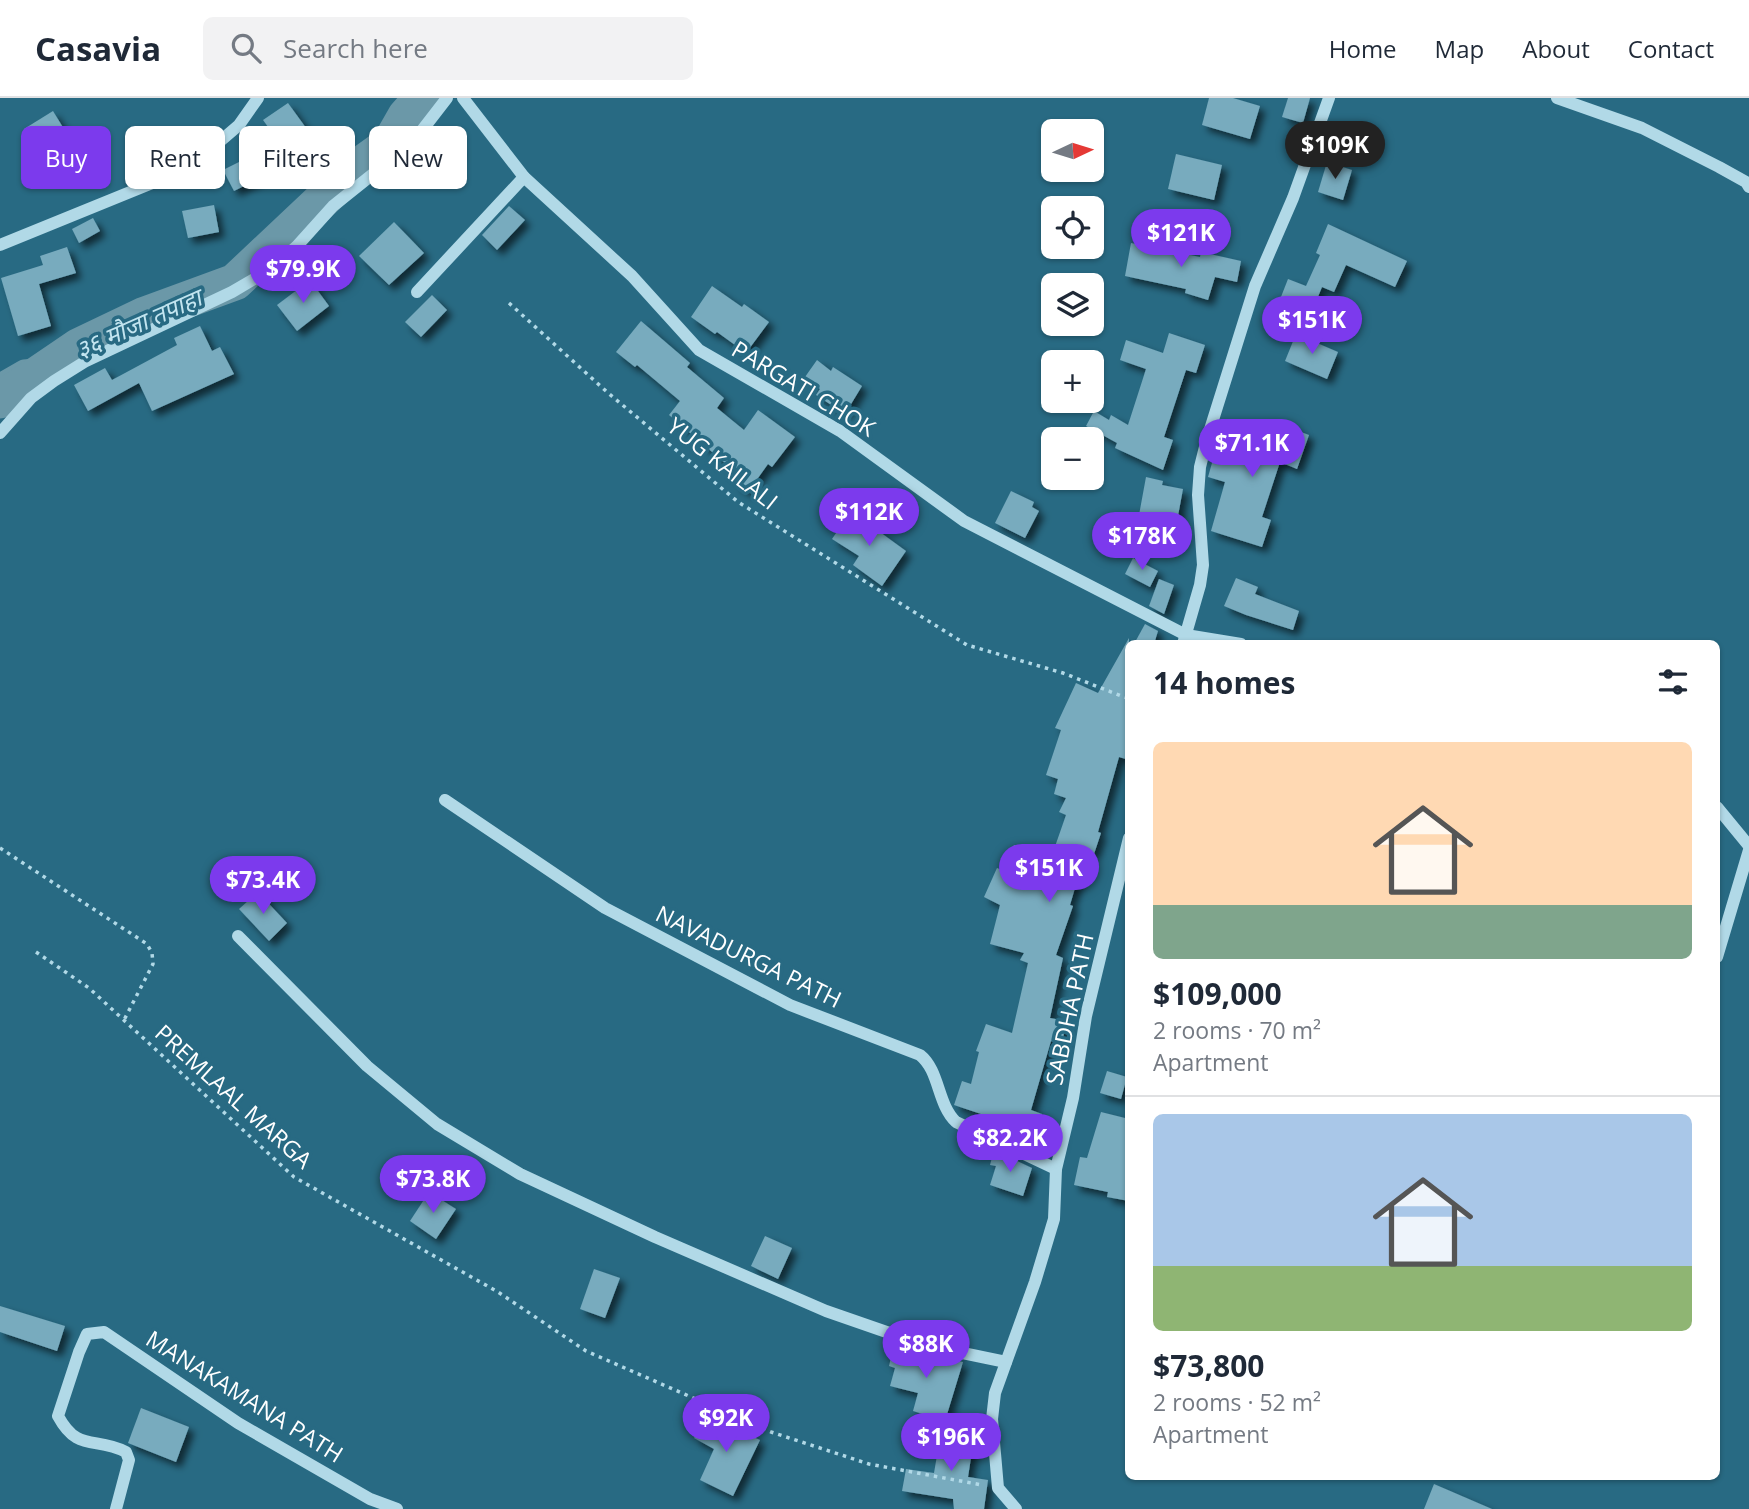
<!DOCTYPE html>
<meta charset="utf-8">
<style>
body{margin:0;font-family:"Open Sans","Noto Sans Devanagari",sans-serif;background:#f2f2f3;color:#1f2937;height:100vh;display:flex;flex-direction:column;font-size:26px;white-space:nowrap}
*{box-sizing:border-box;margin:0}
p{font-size:23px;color:#747a83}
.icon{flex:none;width:38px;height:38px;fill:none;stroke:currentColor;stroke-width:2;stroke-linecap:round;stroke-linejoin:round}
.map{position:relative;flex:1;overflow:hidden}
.panel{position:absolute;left:1125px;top:542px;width:595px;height:840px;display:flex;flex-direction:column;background:#fff;border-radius:10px;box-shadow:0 2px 5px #0004}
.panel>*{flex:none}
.top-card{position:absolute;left:21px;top:28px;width:665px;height:63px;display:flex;gap:14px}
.needle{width:46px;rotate:86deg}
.buttons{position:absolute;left:1041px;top:21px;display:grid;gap:14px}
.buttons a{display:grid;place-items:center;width:63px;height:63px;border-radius:10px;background:#fff;box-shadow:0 2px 5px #0004;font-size:35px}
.price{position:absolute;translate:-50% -60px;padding:0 16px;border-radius:24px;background:#7c3aed;color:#fff;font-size:23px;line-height:46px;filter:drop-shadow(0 2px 4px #0008)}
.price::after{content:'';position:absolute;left:50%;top:42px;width:21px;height:16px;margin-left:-10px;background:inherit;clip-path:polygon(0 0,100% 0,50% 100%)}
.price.active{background:#222;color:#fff}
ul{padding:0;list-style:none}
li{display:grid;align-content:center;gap:14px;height:371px;padding:0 28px}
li+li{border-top:2px solid #e0e1e3}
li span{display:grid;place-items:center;height:217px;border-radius:10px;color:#555}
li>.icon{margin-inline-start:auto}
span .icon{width:126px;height:126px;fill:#fffc;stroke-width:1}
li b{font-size:30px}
h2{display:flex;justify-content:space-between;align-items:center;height:84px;padding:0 28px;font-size:30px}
.pill{padding:0 24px;border-radius:10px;background:#fff;box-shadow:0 2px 5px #0004;font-size:24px;line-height:63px}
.pill.active{background:#7c3aed;color:#fff}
header{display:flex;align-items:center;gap:42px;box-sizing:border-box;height:98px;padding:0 35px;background:#fff;border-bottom:2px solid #e0e1e3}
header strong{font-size:33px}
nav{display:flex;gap:38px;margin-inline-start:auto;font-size:24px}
.search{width:490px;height:63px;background:#f2f2f3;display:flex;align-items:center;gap:18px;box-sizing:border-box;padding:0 24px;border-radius:10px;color:#747a83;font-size:26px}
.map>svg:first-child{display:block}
</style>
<header>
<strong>Casavia</strong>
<div class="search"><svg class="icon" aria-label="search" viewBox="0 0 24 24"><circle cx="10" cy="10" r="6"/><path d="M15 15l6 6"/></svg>Search here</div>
<nav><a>Home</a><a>Map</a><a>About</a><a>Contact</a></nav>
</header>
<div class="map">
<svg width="1749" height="1411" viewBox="0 0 1749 1411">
<defs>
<filter id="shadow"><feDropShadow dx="5.5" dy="5.5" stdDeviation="3.5" flood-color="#0009"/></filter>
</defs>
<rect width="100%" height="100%" fill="#286a83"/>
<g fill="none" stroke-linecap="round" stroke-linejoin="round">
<path stroke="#6b98a8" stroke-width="21" d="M 0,286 L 24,272 L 47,270"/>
<path stroke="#6b98a8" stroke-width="37" d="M 0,302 L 78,249 L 145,217 L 235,184 L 355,71 L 390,46 L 406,18 L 422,0"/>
</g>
<g fill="#78abbe" filter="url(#shadow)">
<path d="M 1209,0 L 1233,0 L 1260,8 L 1250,41 L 1202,27 Z"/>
<path d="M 1288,0 L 1310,0 L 1303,25 L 1282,19 Z"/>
<path d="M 288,5 L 309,34 L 284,51 L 263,22 Z"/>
<path d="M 53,13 L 84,64 L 55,81 L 24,31 Z"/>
<path d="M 442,36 L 459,52 L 444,67 L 428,51 Z"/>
<path d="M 1176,56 L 1222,67 L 1214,102 L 1168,91 Z"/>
<path d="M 249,59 L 260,80 L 234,93 L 223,72 Z"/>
<path d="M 1327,64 L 1352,72 L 1343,102 L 1318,94 Z"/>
<path d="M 214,107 L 219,134 L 188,140 L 182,113 Z"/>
<path d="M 509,108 L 525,122 L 497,152 L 482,137 Z"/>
<path d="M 93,120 L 100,133 L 79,145 L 72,131 Z"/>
<path d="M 394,124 L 424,155 L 389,187 L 359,158 Z"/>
<path d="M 1328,126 L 1407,163 L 1395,189 L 1346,167 L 1334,194 L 1322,189 L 1311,216 L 1279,204 L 1288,181 L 1306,188 L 1320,157 L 1316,155 Z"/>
<path d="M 1131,145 L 1200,159 L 1201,154 L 1241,163 L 1237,184 L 1215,179 L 1208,202 L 1185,195 L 1186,191 L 1125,178 Z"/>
<path d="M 67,149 L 76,175 L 39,186 L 51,228 L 18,238 L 1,180 L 43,167 L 40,158 Z"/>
<path d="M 310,182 L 329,208 L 297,233 L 277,207 Z"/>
<path d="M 712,188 L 742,209 L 744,206 L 769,224 L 746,255 L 717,234 L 715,236 L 691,219 Z"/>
<path d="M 432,197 L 447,212 L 421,239 L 405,224 Z"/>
<path d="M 641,223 L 690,265 L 687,269 L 724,300 L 717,310 L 744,332 L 758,312 L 795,339 L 772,369 L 768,366 L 748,394 L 735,385 L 740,378 L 669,317 L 680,303 L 637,267 L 635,269 L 616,254 Z"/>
<path d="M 200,228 L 212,253 L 220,249 L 234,276 L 152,313 L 139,285 L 88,313 L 74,287 L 105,270 L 112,282 L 177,247 L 174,240 Z"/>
<path d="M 1169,235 L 1205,247 L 1196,275 L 1186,272 L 1164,339 L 1173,342 L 1163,372 L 1115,350 L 1117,345 L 1086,328 L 1094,313 L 1109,322 L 1111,317 L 1128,327 L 1146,271 L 1120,262 L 1126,242 L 1163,255 Z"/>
<path d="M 1296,236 L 1338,254 L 1327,281 L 1285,263 Z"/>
<path d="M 817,262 L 831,273 L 833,269 L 862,288 L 845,316 L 816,297 L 820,291 L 805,279 Z"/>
<path d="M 1266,321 L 1309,337 L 1297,371 L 1280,364 L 1262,419 L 1271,422 L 1262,449 L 1211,433 L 1225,384 L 1208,379 L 1220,337 L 1256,348 Z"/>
<path d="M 1146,379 L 1163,383 L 1162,387 L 1183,391 L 1174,439 L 1156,436 L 1157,431 L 1137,428 Z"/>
<path d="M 1011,393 L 1034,404 L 1032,409 L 1039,413 L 1025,440 L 995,425 Z"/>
<path d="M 851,413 L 906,453 L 882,488 L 853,467 L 859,458 L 832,441 Z"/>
<path d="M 1133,460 L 1158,473 L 1150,489 L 1125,476 Z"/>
<path d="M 1236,480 L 1258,489 L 1255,496 L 1299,513 L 1293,532 L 1246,517 L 1224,508 Z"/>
<path d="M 1159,481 L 1174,487 L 1164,516 L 1149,508 Z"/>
<path d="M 1145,526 L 1158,533 L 1154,546 L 1134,546 Z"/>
<path d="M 1129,540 L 1129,662 L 1119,659 L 1098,734 L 1101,735 L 1094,756 L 1086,753 L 1070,807 L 1073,808 L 1056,857 L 1063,860 L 1050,920 L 1066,923 L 1062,946 L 1051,943 L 1031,1012 L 1042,1016 L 1032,1050 L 999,1035 L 1002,1023 L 954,1007 L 962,983 L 971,986 L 979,954 L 976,953 L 986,926 L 1012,935 L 1028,865 L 1020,862 L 1024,855 L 990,846 L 1000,807 L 984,799 L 997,770 L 1005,773 L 1014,747 L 1051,760 L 1066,717 L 1059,714 L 1066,700 L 1054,696 L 1058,681 L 1046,677 L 1061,632 L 1055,630 L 1076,585 L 1098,595 Z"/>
<path d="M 258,794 L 287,825 L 269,843 L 239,811 Z"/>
<path d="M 1107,973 L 1127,979 L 1121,1001 L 1100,995 Z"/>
<path d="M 1101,1014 L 1129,1021 L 1129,1103 L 1107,1099 L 1108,1094 L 1074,1087 L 1080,1059 L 1087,1060 Z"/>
<path d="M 994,1052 L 1032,1070 L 1023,1098 L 990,1087 L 996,1068 L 990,1067 Z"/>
<path d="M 429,1094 L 456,1111 L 436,1141 L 410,1123 Z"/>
<path d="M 765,1138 L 792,1150 L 778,1181 L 751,1168 Z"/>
<path d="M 594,1171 L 620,1180 L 605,1220 L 580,1211 Z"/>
<path d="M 0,1208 L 65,1228 L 57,1253 L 0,1234 Z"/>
<path d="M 894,1246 L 922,1256 L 963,1264 L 945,1323 L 913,1313 L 918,1295 L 890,1288 L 895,1270 L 889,1268 Z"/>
<path d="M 141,1310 L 189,1329 L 176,1364 L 128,1345 Z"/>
<path d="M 706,1318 L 760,1342 L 733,1398 L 700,1382 L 714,1351 L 694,1340 Z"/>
<path d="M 942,1328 L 975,1334 L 968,1379 L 988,1382 L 984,1411 L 954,1411 L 953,1401 L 902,1393 L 906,1371 L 934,1375 Z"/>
<path d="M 1434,1386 L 1492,1411 L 1424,1411 Z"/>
</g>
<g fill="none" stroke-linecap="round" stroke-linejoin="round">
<g stroke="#b1d9e7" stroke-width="3.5" stroke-dasharray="3.5 5" stroke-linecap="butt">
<path d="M 509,205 L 607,294 L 738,404 L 967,547 L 1063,575 L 1129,601"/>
<path d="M 0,750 L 147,846 L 152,855 L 153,866 L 124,922"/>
<path d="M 36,854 L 89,890 L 294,1079 L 498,1194 L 586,1253 L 771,1334 L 869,1366 L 982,1387"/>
</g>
<g stroke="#b1d9e7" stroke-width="12">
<path d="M 463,0 L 524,79 L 632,178 L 699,252 L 840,333 L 964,423 L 1186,537 L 1241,546"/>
<path d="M 1557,0 L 1642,30 L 1719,69 L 1746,84 L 1749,89"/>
<path d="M 0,147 L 172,77 L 211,51 L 239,27 L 258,0"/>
<path d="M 417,194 L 524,79"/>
<path d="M 0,335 L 31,300 L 54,283 L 86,263 L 232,194 L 271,171 L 297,148 L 333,108 L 413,44 L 447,0"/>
<path d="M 1183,546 L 1200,487 L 1203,467 L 1198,397 L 1200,369 L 1207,341 L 1255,188 L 1293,100 L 1329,0"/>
<path d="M 445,702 L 605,810 L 790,907 L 920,957 C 940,973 937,1006 956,1024 L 1056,1071"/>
<path d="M 1717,709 L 1749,748"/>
<path d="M 238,838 L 367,968 L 437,1026 L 520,1076 L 655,1139 L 826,1213 L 924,1247 L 1006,1264"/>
<path d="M 1717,859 L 1749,752"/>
<path d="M 116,1411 L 129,1362 L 126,1354 C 95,1338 78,1355 58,1318 L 79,1254 L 87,1236 L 104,1234 L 238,1325 L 370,1401 L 397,1411"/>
<path d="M 1016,1411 L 998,1390 L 992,1321 L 995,1295 L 1035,1184 L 1054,1121 L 1056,1071 L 1073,1000 L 1086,918 L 1129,740"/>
</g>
</g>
<g text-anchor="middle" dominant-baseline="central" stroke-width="7" stroke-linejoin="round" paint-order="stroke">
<g font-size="23" fill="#fff" stroke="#286a83">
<text transform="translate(804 290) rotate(31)">PARGATI CHOK</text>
<text transform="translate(723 365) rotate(38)">YUG KAILALI</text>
<text transform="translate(749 858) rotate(26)">NAVADURGA PATH</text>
<text transform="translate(1069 911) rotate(-78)">SABDHA PATH</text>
<text transform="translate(234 998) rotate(42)">PREMLAAL MARGA</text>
<text transform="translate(245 1298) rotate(32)">MANAKAMANA PATH</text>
</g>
<g font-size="24" font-style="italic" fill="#c3e5f0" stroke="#286a83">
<text transform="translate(138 225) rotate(-24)">३६ मौजा तपाहा</text>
</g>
</g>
</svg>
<div class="buttons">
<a><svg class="needle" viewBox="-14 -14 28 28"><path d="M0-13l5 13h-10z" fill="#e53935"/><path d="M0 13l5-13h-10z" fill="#747a83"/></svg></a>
<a><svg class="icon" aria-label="locate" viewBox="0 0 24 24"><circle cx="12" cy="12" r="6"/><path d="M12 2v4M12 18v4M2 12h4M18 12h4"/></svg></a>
<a><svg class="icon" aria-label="layers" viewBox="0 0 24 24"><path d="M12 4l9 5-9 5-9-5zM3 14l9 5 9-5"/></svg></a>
<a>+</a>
<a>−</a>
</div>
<b class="price active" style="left:1335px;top:83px">$109K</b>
<b class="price" style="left:1181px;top:171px">$121K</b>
<b class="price" style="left:303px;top:207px">$79.9K</b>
<b class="price" style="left:1312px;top:258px">$151K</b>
<b class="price" style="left:1252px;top:381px">$71.1K</b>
<b class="price" style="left:869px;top:450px">$112K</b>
<b class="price" style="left:1142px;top:474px">$178K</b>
<b class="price" style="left:1049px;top:806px">$151K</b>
<b class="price" style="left:263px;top:818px">$73.4K</b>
<b class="price" style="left:1010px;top:1076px">$82.2K</b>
<b class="price" style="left:433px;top:1117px">$73.8K</b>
<b class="price" style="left:926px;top:1282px">$88K</b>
<b class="price" style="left:726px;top:1356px">$92K</b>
<b class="price" style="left:951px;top:1375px">$196K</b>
<div class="top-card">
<a class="pill active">Buy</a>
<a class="pill">Rent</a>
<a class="pill">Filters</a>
<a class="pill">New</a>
</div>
<section class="panel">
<h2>14 homes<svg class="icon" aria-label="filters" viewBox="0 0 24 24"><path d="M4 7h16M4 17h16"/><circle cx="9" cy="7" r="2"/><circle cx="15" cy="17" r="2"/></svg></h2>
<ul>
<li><span style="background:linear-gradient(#ffd9b3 75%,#7fa58c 0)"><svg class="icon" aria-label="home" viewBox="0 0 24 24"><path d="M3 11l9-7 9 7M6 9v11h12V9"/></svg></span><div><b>$109,000</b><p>2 rooms · 70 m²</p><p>Apartment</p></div></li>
<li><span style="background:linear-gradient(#a9c7e8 70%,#8fb573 0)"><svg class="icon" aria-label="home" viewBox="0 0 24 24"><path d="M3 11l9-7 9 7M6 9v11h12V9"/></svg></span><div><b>$73,800</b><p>2 rooms · 52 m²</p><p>Apartment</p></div></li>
</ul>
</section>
</div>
